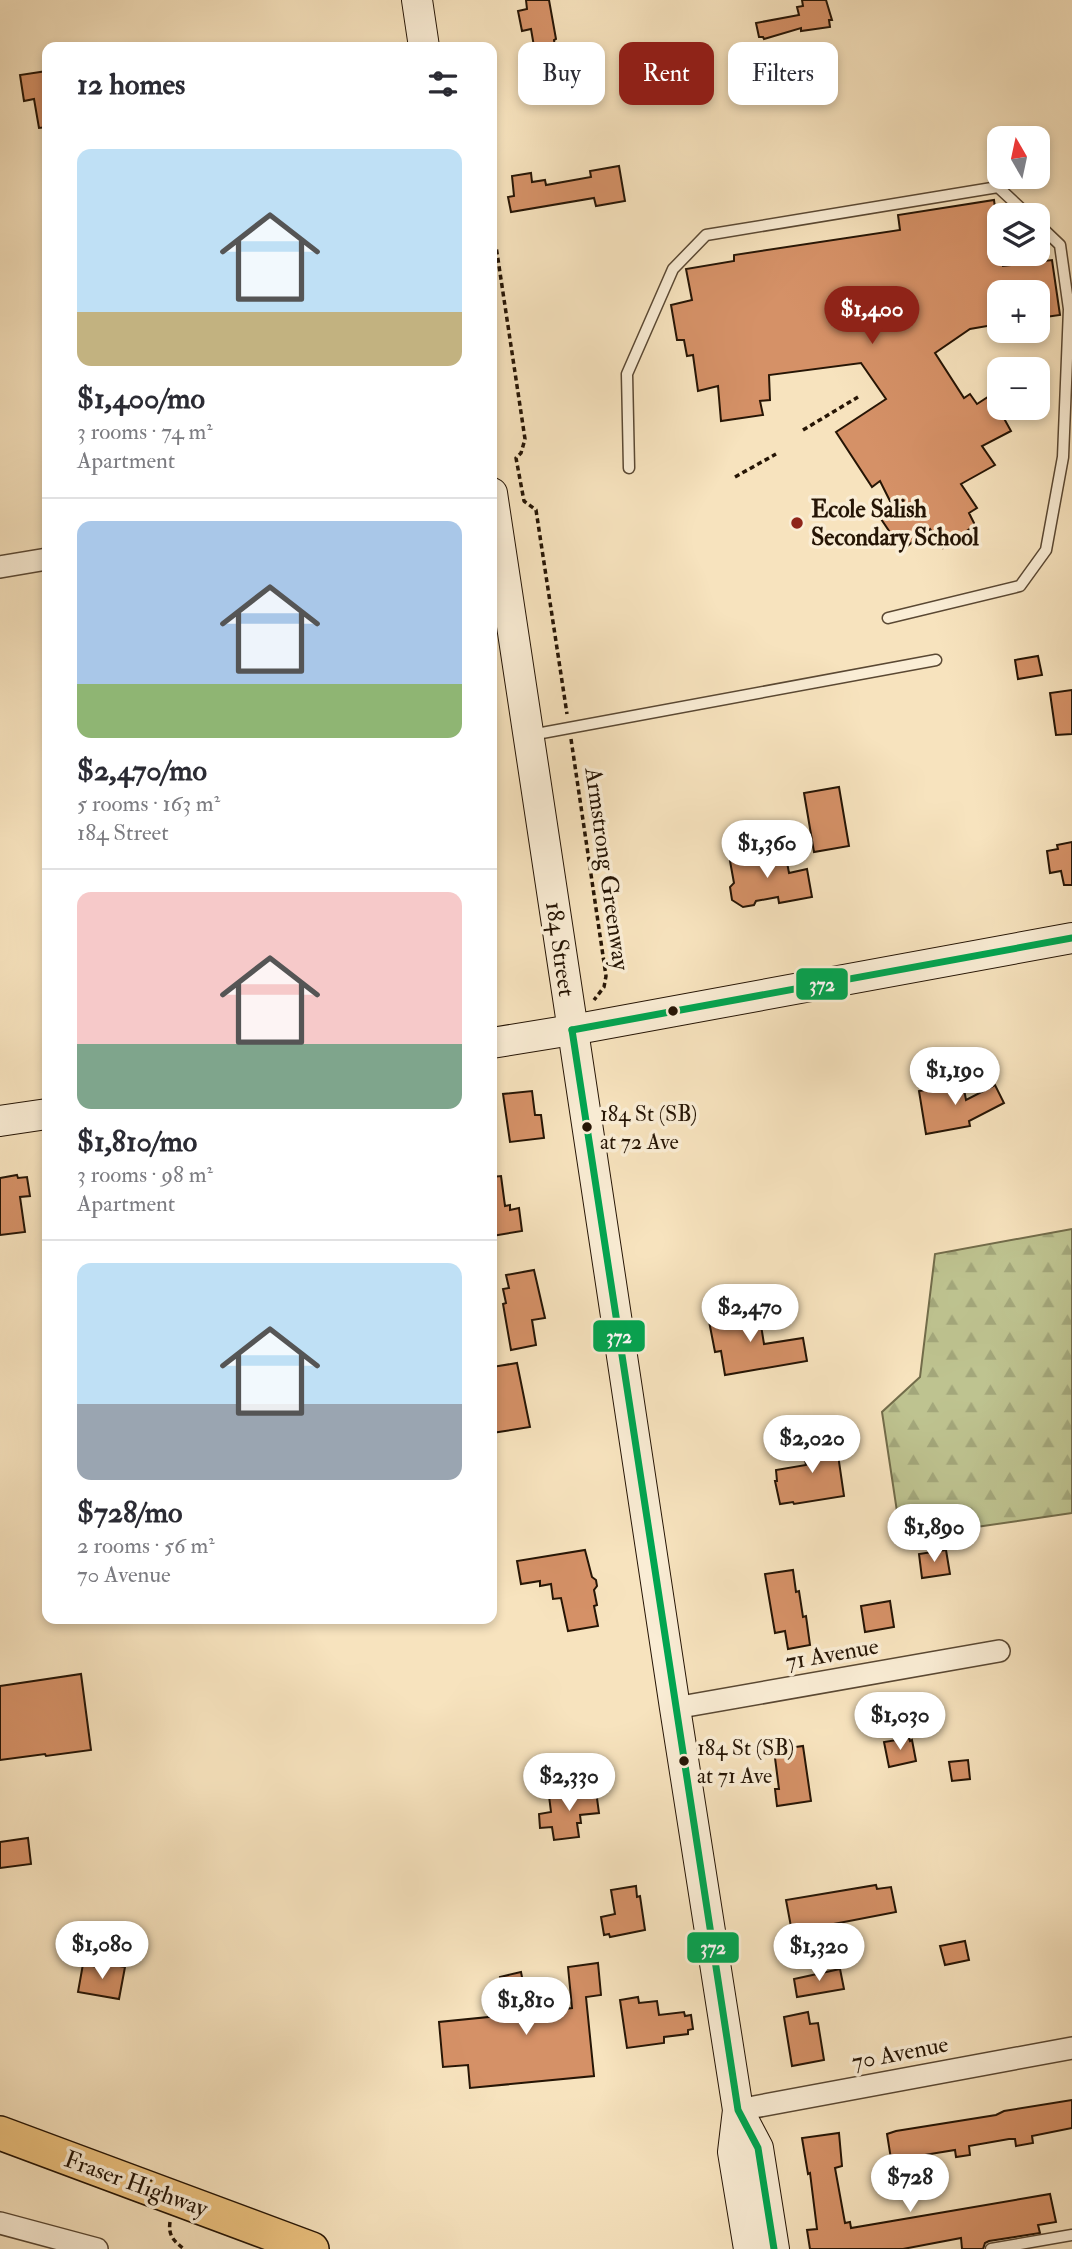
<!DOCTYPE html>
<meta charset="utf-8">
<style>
body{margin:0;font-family:"IM FELL Double Pica",serif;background:#f2f2f3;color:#2b2b33;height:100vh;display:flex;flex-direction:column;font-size:26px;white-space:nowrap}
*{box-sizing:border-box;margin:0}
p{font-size:23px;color:#7c7c81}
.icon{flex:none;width:38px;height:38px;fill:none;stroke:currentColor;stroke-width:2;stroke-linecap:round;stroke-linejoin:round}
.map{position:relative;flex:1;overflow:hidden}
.details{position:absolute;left:42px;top:42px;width:455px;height:1582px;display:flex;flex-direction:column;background:#fff;border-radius:14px;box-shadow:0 4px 10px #0003}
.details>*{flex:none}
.banner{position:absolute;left:518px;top:42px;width:448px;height:63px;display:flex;gap:14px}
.needle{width:46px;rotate:351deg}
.controls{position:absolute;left:987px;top:126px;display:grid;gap:14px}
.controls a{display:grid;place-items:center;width:63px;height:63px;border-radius:14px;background:#fff;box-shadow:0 4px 10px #0003;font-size:35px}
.price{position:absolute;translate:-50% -60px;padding:0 16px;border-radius:24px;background:#fff;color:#222;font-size:23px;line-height:46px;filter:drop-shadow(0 2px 4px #0008)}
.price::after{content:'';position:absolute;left:50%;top:42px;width:21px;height:16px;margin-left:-10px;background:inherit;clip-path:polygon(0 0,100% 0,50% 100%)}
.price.current{background:#8f2418;color:#fff}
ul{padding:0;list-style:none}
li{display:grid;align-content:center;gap:14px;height:371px;padding:0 35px}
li+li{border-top:2px solid #e1e1e2}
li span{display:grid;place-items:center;height:217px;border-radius:14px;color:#555}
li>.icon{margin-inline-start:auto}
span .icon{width:126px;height:126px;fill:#fffc;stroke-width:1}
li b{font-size:30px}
h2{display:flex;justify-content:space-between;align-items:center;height:84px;padding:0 35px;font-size:30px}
.chip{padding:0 24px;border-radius:14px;background:#fff;box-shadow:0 4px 10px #0003;font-size:24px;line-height:63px}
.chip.current{background:#8f2418;color:#fff}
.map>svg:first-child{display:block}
</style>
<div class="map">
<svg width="1072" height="2249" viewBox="0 0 1072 2249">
<defs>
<pattern id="forest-firs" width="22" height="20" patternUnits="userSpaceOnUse" patternTransform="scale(1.75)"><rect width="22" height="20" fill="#bec390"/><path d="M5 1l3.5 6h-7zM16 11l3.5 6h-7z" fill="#a3a77b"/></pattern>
</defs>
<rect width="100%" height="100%" fill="#f7e3be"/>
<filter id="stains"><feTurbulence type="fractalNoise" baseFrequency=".00286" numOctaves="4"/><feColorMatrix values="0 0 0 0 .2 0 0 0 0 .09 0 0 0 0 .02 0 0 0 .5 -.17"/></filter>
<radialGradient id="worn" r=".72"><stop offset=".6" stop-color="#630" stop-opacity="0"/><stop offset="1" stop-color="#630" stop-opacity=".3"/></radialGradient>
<path fill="url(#forest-firs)" stroke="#726c4a" stroke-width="2" d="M 1072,1229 L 1072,1513 L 901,1538 L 882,1412 L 920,1377 L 935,1254 Z"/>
<g fill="#d59167" stroke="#261505" stroke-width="2">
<path d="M 526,0 L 549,0 L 556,39 L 554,40 L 559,78 L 537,81 L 534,58 L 536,58 L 531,29 L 522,31 L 518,11 L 527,9 Z"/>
<path d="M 802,0 L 826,0 L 832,20 L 829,20 L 830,27 L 801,31 L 801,28 L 764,39 L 763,37 L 759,37 L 756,23 L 799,15 L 797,7 L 803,6 Z"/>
<path d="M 47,71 L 47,127 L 39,128 L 34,99 L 24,101 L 20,75 Z"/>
<path d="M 619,166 L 625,201 L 596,206 L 594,198 L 511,212 L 508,197 L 514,196 L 512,176 L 531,173 L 532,182 L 545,180 L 546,185 L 591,177 L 590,171 Z"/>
<path d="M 994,200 L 999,237 L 999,254 L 1002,254 L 1003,266 L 1052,260 L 1060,315 L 1038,318 L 1038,292 L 999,292 L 999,324 L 970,329 L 935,353 L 964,398 L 970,394 L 977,404 L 991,395 L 1011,431 L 982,446 L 995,465 L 961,484 L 977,508 L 969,513 L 975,525 L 943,548 L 930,529 L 902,550 L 879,516 L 893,507 L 880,481 L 872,487 L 836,432 L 886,399 L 861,363 L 769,375 L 770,400 L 760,401 L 763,415 L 721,421 L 718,386 L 698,391 L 693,355 L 687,356 L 684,340 L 677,340 L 671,305 L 692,300 L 686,269 L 734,261 L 734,255 L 900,230 L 898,215 Z"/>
<path d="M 1038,656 L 1042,675 L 1018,679 L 1015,660 Z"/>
<path d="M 1072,690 L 1072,734 L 1056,735 L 1050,693 Z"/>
<path d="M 839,787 L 849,846 L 814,852 L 804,793 Z"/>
<path d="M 1072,842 L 1072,885 L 1064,885 L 1061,871 L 1050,873 L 1047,851 L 1058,849 L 1057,845 Z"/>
<path d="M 765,852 L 768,855 L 781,852 L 782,858 L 786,857 L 789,873 L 807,869 L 812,897 L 779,903 L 778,897 L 756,901 L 754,905 L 743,907 L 732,900 L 730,887 L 734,883 L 730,861 L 755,857 L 758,854 Z"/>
<path d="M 963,1084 L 966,1100 L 995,1085 L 1004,1103 L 969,1121 L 970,1126 L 926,1134 L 919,1091 Z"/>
<path d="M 532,1091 L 535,1115 L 541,1115 L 544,1138 L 510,1142 L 503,1094 Z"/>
<path d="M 17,1175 L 18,1178 L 27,1177 L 30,1196 L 20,1197 L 25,1232 L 0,1235 L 0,1178 Z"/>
<path d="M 501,1176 L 505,1206 L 510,1205 L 510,1210 L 519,1208 L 522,1231 L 492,1236 L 492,1177 Z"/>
<path d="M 534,1270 L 545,1318 L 532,1320 L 536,1345 L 511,1350 L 503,1304 L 506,1303 L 503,1289 L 509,1288 L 506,1275 Z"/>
<path d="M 750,1308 L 751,1311 L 755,1311 L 756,1319 L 760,1319 L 764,1344 L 803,1338 L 807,1361 L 725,1375 L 721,1351 L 715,1352 L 708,1316 Z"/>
<path d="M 517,1363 L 530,1427 L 492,1433 L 492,1367 Z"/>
<path d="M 824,1438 L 825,1443 L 836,1441 L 844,1496 L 794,1504 L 793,1502 L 780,1504 L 775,1481 L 777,1481 L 776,1470 L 806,1465 L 802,1441 Z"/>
<path d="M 585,1550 L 592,1577 L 596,1580 L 597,1586 L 594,1590 L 597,1605 L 594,1606 L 598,1626 L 568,1631 L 561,1598 L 553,1599 L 551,1584 L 540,1586 L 540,1581 L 521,1584 L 517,1561 Z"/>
<path d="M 946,1550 L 950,1574 L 922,1578 L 919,1554 Z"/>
<path d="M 793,1570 L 796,1592 L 799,1591 L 803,1617 L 806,1616 L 810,1645 L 788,1649 L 785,1631 L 775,1633 L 765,1574 Z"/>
<path d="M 890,1601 L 894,1627 L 865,1632 L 861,1606 Z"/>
<path d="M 81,1674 L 91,1750 L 46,1756 L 45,1754 L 0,1760 L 0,1686 Z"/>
<path d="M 909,1738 L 910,1741 L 912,1740 L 916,1761 L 889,1767 L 884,1742 Z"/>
<path d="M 803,1746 L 811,1801 L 777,1806 L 775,1789 L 779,1789 L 774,1750 Z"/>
<path d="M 968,1760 L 970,1779 L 952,1781 L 949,1762 Z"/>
<path d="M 596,1791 L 599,1813 L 580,1815 L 581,1823 L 577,1823 L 579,1837 L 554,1840 L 552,1827 L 540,1828 L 539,1814 L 551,1812 L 549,1796 Z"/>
<path d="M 28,1838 L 31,1864 L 0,1868 L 0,1842 Z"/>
<path d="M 876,1885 L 877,1889 L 891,1887 L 896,1912 L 792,1932 L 786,1900 Z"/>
<path d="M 636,1886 L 637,1897 L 640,1896 L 645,1930 L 610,1937 L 609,1934 L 604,1935 L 601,1917 L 615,1914 L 611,1890 Z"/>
<path d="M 965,1941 L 969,1960 L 945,1965 L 940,1946 Z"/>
<path d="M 598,1963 L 601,1995 L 586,1997 L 594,2076 L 470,2088 L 468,2065 L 443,2067 L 439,2022 L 508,2015 L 500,1977 L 521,1972 L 529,2013 L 572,2008 L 568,1967 Z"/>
<path d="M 83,1964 L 107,1969 L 108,1964 L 125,1967 L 119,1999 L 78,1992 Z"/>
<path d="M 840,1969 L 844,1989 L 797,1997 L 794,1979 Z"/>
<path d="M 638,1997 L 639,2003 L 657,2001 L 659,2015 L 684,2012 L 685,2016 L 691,2015 L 693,2029 L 688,2030 L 688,2034 L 664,2037 L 664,2043 L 627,2048 L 620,2000 Z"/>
<path d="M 808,2012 L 810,2024 L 818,2023 L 824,2060 L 792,2066 L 784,2017 Z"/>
<path d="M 1072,2100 L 1072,2128 L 1032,2136 L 1033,2143 L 1016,2146 L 1015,2139 L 1009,2139 L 969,2146 L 970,2155 L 956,2157 L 955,2150 L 924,2155 L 925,2163 L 909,2166 L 907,2158 L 891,2159 L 887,2134 L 896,2131 L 996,2115 L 1004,2111 Z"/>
<path d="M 839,2133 L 842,2166 L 835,2168 L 845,2223 L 850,2222 L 851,2228 L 1050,2194 L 1056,2222 L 1038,2225 L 1040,2233 L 989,2241 L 985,2243 L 983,2249 L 962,2249 L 961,2238 L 903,2249 L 810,2249 L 807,2230 L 817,2229 L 810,2173 L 808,2174 L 802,2138 Z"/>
</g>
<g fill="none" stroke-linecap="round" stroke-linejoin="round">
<defs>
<g id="lane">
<path d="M 629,468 L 627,374 L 673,269 L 706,235 L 998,187 L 1028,215"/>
<path d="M 888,618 L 1020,586 L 1046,550 L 1063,457 L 1069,309 L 1060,245 L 1038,224"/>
<path d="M 531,735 L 936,660"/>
<path d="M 991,2249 L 1072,2235"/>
</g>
<g id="street">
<path d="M 0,567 L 47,559"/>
<path d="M 675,1708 L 999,1651"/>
<path d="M 738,2110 L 1072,2048"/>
<path d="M 0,2223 L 97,2249"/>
</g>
<g id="secondary">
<path d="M 417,0 L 424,47"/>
<path d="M 492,493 L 675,1708 L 738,2110 L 733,2152 L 749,2249"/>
<path d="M 492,1043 L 572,1030 L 1072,938"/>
<path d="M 0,1121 L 47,1114"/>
<path d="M 738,2110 L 758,2148 L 774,2249"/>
</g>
<path id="primary" d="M 0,2133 L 312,2249"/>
</defs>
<use href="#lane" stroke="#5a4833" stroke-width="13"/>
<use href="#street" stroke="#5a4833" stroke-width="24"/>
<use href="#secondary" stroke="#261505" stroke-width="32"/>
<use href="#primary" stroke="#261505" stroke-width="36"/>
<g stroke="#261505" stroke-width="3.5" stroke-dasharray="5 3.5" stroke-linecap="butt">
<path d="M 492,243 L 496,246 L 525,439 L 521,453 L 516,458 L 524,501 L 536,510 L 567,714"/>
<path d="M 803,430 L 858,397"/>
<path d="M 735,477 L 776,454"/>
<path d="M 571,739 L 606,976 L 604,987 L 594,1000"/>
<path d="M 170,2222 C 168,2236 174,2241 184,2249"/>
</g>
<use href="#lane" stroke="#faedd5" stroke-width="10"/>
<use href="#street" stroke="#faedd5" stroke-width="21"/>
<use href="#secondary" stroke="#faedd5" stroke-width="30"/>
<use href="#primary" stroke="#ecc27f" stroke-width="33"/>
<defs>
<g id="bus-1">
<path d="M 572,1030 L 738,2110 L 758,2148 L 774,2249"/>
<path d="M 572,1030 L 1072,938"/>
</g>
</defs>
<use href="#bus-1" stroke="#faedd5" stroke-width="12"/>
<use href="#bus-1" stroke="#00a651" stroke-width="7"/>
</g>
<circle fill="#8f2418" stroke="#faedd5" stroke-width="2.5" cx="797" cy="523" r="7"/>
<g fill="#261505" stroke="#faedd5" stroke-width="2.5">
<circle cx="673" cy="1011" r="6"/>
<circle cx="587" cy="1127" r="6"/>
<circle cx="684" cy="1761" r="6"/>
</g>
<g text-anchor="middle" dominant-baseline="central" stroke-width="7" stroke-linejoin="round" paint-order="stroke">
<g font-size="22" fill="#261505" stroke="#faedd5" text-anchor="start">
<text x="600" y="1114">184 St (SB)<tspan x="600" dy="28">at 72 Ave</tspan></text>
<text x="697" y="1748">184 St (SB)<tspan x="697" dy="28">at 71 Ave</tspan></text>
</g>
<g font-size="24" font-weight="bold" fill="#261505" stroke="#faedd5" text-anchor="start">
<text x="811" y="509">Ecole Salish<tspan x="811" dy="28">Secondary School</tspan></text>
</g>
<g font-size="24" fill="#261505" stroke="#faedd5">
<text transform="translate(607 869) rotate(82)">Armstrong Greenway</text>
<text transform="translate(560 949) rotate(82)">184 Street</text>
<text transform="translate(832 1654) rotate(-10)">71 Avenue</text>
<text transform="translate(900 2053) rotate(-11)">70 Avenue</text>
<text transform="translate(136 2184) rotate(20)">Fraser Highway</text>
</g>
</g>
<g stroke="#faedd5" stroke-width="2.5">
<rect x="795" y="967" width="54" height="34" rx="7" fill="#00a651"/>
<rect x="592" y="1319" width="54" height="34" rx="7" fill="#00a651"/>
<rect x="686" y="1931" width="54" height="33" rx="7" fill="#00a651"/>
</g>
<g font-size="19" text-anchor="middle" font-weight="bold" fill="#fff">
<text x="822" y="991">372</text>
<text x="619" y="1343">372</text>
<text x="713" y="1954">372</text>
</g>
<rect width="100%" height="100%" filter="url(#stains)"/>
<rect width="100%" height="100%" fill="url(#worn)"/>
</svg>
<div class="controls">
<a><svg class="needle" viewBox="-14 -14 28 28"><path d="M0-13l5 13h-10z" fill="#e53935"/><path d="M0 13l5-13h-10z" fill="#7c7c81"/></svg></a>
<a><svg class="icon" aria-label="layers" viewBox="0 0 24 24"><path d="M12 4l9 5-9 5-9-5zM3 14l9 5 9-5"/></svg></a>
<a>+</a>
<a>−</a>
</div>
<b class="price current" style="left:872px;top:346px">$1,400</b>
<b class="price" style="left:767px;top:880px">$1,360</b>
<b class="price" style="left:955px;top:1107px">$1,190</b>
<b class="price" style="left:750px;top:1344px">$2,470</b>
<b class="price" style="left:812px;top:1475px">$2,020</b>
<b class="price" style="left:934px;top:1564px">$1,890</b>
<b class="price" style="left:900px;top:1752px">$1,030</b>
<b class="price" style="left:569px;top:1813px">$2,330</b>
<b class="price" style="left:102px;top:1981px">$1,080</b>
<b class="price" style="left:819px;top:1983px">$1,320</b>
<b class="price" style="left:526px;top:2037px">$1,810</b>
<b class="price" style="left:910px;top:2214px">$728</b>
<div class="banner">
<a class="chip">Buy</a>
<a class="chip current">Rent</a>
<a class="chip">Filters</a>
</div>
<section class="details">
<h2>12 homes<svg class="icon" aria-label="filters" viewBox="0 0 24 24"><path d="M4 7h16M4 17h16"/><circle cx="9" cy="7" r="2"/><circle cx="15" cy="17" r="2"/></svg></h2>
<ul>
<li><span style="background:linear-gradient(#bfe0f5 75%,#c2b280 0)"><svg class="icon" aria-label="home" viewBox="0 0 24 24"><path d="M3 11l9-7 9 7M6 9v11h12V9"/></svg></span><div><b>$1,400/mo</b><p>3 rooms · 74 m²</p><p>Apartment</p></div></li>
<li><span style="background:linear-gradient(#a9c7e8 75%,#8fb573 0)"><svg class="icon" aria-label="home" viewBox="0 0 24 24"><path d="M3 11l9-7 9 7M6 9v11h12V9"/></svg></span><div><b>$2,470/mo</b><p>5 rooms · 163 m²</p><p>184 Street</p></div></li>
<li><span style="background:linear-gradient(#f6c9c9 70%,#7fa58c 0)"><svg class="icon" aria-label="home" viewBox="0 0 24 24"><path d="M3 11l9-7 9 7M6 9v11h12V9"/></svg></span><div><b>$1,810/mo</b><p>3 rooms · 98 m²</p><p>Apartment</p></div></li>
<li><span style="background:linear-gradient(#bfe0f5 65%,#9aa5b1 0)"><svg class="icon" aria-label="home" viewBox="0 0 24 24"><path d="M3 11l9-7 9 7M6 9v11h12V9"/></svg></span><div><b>$728/mo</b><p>2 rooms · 56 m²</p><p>70 Avenue</p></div></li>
</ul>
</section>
</div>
